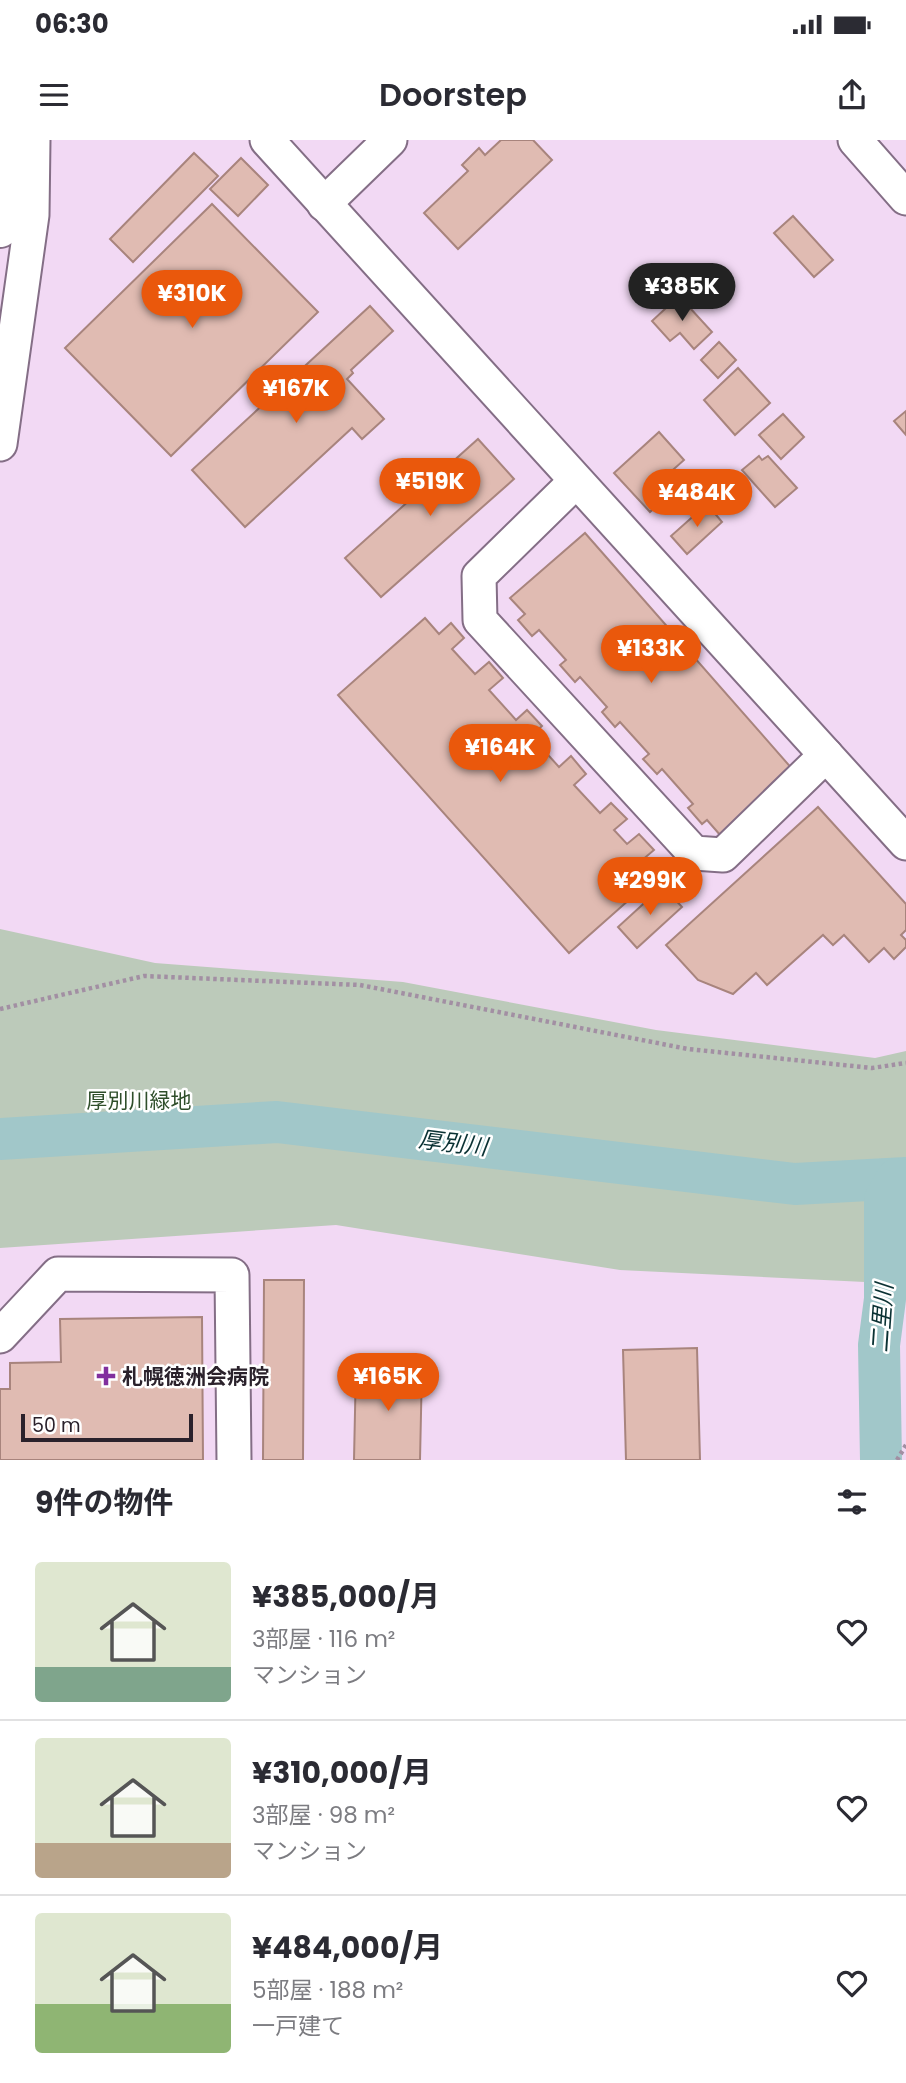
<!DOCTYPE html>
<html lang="ja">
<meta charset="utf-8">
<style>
body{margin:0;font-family:Poppins,"Noto Sans JP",sans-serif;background:#f2f2f3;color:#2b2b33;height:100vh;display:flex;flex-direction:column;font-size:26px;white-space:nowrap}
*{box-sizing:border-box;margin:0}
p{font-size:23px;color:#7c7c81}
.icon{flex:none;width:38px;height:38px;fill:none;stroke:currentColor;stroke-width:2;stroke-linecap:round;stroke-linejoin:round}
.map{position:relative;height:1320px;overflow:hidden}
.side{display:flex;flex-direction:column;background:#fff;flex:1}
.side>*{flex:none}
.scale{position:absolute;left:21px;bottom:18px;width:172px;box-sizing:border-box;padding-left:7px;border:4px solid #2a212b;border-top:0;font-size:19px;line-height:24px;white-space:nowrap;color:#2a212b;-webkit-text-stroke:5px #fff;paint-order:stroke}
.price{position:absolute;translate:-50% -60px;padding:0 16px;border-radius:24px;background:#ea580c;color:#fff;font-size:23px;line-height:46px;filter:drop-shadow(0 2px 4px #0008)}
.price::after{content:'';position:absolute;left:50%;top:42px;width:21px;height:16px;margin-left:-10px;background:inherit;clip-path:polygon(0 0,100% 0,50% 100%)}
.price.current{background:#222;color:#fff}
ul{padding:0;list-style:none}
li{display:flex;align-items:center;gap:21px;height:175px;padding:0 35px}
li+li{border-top:2px solid #e1e1e2}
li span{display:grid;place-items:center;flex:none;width:196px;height:140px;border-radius:7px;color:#555}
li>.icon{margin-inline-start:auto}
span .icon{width:84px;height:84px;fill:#fffc;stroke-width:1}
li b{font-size:30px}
h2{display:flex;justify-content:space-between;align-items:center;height:84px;padding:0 35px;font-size:30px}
.status{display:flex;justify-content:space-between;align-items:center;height:49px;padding:0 35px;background:#fff;direction:ltr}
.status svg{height:19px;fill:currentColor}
header{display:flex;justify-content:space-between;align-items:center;height:91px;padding:0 35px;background:#fff;font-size:32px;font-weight:600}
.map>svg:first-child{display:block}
</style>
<div class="status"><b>06:30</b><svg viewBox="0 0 49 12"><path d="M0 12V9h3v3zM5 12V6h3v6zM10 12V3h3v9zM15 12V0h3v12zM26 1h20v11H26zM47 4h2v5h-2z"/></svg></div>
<header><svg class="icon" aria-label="menu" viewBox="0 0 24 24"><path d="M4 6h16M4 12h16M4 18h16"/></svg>Doorstep<svg class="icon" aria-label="share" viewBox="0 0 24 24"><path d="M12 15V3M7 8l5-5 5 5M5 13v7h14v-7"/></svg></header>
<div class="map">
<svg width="906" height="1320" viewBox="0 0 906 1320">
<rect width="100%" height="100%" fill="#f2d9f4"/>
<path fill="#bccaba" d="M 0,789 L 155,823 L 403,842 L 656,890 L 875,918 L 906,911 L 906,1144 L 620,1130 L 336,1085 L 0,1108 Z"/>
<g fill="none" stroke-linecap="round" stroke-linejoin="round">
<g stroke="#a1c7c9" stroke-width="42">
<path d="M 0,999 L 277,982 L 795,1044 L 906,1038"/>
<path d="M 881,1320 L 879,1205 L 885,1159 L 885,1060 L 897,1039"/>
</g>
</g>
<g fill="#e0bbb2" stroke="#a8847d" stroke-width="2">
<path d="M 501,0 L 533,0 L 552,20 L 458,109 L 424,73 L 468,31 L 462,25 L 479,8 L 485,15 Z"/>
<path d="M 194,13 L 218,36 L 133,122 L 110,99 Z"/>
<path d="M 241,18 L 268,45 L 238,76 L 210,49 Z"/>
<path d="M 212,64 L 318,172 L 171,316 L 65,208 Z"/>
<path d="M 793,76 L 833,120 L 814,137 L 774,93 Z"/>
<path d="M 679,156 L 712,192 L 694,209 L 680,193 L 670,201 L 652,181 Z"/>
<path d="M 370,166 L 393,191 L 351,230 L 353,233 L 347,239 L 384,279 L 362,299 L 352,288 L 245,387 L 192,330 Z"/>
<path d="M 719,202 L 736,220 L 718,238 L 701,220 Z"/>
<path d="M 738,228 L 770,263 L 735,295 L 704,260 Z"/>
<path d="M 906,271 L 906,295 L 894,281 Z"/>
<path d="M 783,274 L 804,297 L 781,319 L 759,295 Z"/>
<path d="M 659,292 L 684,320 L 666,336 L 677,347 L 650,372 L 614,333 Z"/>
<path d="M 478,299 L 514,339 L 381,457 L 345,418 Z"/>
<path d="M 759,316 L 762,320 L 768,316 L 797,348 L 775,367 L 742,330 Z"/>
<path d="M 707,364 L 722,382 L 687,414 L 671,396 Z"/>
<path d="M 585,393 L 794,631 L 721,696 L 707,680 L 702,684 L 688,668 L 693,664 L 662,629 L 657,634 L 643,619 L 649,614 L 620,582 L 615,587 L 602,572 L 607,567 L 580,537 L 575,542 L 560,525 L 566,520 L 539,490 L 532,496 L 518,480 L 525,474 L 510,458 Z"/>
<path d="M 425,478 L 439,494 L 451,483 L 464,498 L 452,509 L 475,534 L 489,522 L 503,538 L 489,550 L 516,580 L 527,570 L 542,586 L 531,596 L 559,627 L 571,616 L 586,634 L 574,645 L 600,673 L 611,663 L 627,679 L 614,690 L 627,704 L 639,694 L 654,710 L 641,721 L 656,736 L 569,813 L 338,555 Z"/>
<path d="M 818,667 L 906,764 L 906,790 L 901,795 L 906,800 L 906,807 L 894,819 L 884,808 L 869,822 L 844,795 L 833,805 L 823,795 L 767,845 L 756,833 L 733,854 L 698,840 L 666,805 Z"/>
<path d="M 663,746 L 682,767 L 637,808 L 618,787 Z"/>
<path d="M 264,1140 L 304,1140 L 303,1320 L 263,1320 Z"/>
<path d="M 202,1177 L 203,1320 L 0,1320 L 0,1249 L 10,1249 L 10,1223 L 61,1222 L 60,1179 Z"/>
<path d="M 697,1208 L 700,1320 L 626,1320 L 623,1210 Z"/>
<path d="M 356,1225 L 422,1227 L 420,1320 L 354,1320 Z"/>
</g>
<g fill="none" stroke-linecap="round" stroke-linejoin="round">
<defs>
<g id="minor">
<path d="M 267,0 L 906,703"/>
<path d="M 855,0 L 906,58"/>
<path d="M 324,64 L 390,0"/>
<path d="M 0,304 L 32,75 L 33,0"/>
<path d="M 576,341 L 479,436 L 480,480 L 694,713 L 723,715 L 826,615"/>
<path d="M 0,1196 L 58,1134 L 232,1135 L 234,1320"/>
</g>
<path id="highway" d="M 0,88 L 13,0"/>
</defs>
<use href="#minor" stroke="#846e86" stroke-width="37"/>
<use href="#highway" stroke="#846e86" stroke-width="42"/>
<g stroke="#a28fa3" stroke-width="4.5" stroke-dasharray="3.5 3.5" stroke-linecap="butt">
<path d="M 0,869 L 144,836 L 360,845 L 688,909 L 872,928 L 906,923"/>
<path d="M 897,1320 L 906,1305"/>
</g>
<use href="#minor" stroke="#fff" stroke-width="33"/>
<use href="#highway" stroke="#fff" stroke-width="38"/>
</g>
<path fill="#812f9e" stroke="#fff" stroke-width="2.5" d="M102.5 1225.5h7v7h7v7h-7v7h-7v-7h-7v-7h7z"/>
<g text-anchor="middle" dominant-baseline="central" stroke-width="5" stroke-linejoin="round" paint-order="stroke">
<g font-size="21" fill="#2e4e2a" stroke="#fff">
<text x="139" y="960">厚別川緑地</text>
</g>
<g font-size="21" font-weight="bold" fill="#2a212b" stroke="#fff" text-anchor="start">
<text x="122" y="1236">札幌徳洲会病院</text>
</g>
<g font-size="23" font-style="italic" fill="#0a3133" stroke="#fff">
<text transform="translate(453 1003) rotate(7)">厚別川</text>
<text transform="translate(882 1178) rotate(-86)">二里川</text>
</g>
</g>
</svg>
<div class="scale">50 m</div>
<b class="price current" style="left:682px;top:183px">¥385K</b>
<b class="price" style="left:192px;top:190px">¥310K</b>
<b class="price" style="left:296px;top:285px">¥167K</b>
<b class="price" style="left:430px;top:378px">¥519K</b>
<b class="price" style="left:697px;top:389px">¥484K</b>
<b class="price" style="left:651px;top:545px">¥133K</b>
<b class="price" style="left:500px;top:644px">¥164K</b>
<b class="price" style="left:650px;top:777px">¥299K</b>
<b class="price" style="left:388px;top:1273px">¥165K</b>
</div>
<section class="side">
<h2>9件の物件<svg class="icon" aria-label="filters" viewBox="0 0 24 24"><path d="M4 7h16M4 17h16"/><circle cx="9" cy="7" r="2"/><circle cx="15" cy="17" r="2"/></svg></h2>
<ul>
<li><span style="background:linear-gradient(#dfe7d0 75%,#7fa58c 0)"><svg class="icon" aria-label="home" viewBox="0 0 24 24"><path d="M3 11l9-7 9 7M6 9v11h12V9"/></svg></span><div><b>¥385,000/月</b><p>3部屋 · 116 m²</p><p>マンション</p></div><svg class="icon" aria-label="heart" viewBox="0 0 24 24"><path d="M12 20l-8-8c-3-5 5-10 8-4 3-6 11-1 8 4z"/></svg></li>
<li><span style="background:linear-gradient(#dfe7d0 75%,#b9a48a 0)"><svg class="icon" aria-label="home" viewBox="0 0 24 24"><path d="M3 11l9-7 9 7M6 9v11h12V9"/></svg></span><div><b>¥310,000/月</b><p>3部屋 · 98 m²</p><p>マンション</p></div><svg class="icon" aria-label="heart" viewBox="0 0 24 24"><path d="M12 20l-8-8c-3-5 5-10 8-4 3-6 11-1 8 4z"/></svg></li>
<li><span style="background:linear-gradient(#dfe7d0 65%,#8fb573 0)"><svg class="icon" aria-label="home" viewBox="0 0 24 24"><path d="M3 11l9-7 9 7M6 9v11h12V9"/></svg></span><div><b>¥484,000/月</b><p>5部屋 · 188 m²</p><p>一戸建て</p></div><svg class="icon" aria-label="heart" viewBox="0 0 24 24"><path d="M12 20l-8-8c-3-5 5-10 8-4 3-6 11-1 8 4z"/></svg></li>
</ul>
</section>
